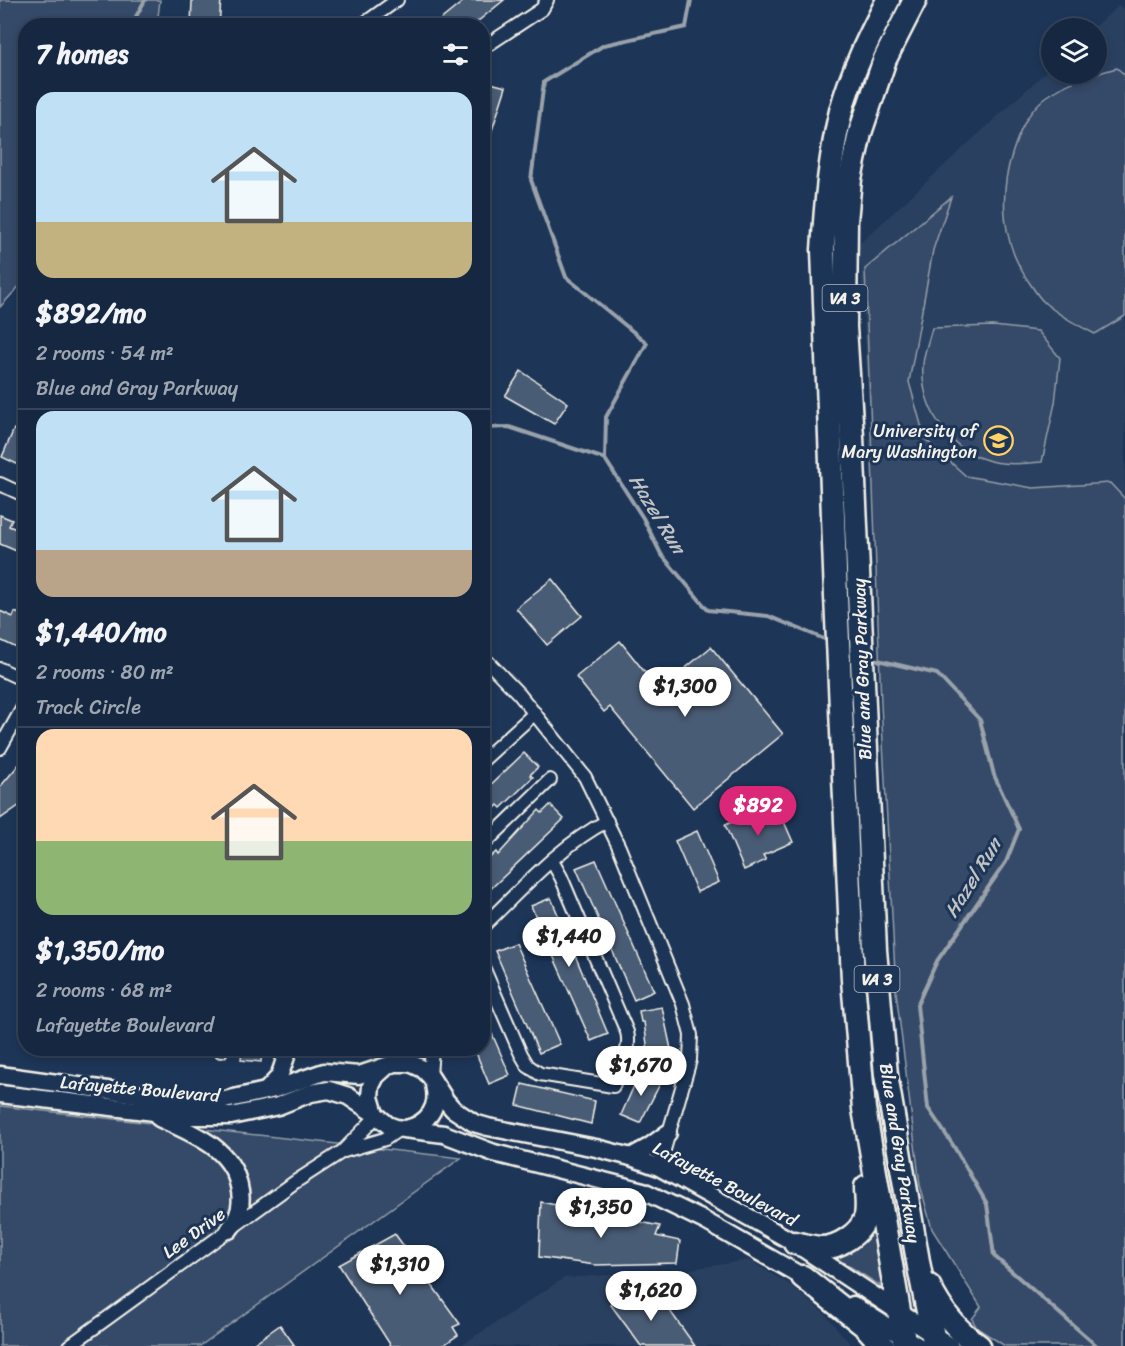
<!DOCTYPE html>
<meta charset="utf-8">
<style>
body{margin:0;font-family:Sriracha,sans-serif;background:#23344c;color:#f1f3f6;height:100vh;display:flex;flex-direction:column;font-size:22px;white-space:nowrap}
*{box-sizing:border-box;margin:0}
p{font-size:20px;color:#9ea6b1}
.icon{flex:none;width:33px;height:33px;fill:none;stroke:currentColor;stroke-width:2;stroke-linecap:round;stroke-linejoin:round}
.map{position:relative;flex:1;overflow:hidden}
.panel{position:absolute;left:18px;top:18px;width:472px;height:1038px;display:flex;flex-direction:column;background:#162841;border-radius:24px;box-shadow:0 3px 9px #0003,0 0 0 2px #35445a}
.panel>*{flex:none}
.tools{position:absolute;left:1041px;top:18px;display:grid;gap:12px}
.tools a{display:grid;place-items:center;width:66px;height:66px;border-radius:50%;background:#162841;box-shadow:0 3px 9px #0003,0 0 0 2px #35445a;font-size:30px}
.price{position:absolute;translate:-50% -51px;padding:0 14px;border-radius:21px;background:#fff;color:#222;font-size:20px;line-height:39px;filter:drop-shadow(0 2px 3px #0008)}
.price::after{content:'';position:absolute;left:50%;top:36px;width:18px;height:14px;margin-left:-9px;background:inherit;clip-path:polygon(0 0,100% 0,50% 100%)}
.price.current{background:#db2777;color:#fff}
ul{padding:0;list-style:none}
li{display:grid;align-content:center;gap:12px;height:318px;padding:0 18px}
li+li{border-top:2px solid #35445a}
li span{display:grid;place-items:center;height:186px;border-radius:18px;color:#555}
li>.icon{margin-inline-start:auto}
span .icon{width:108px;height:108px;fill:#fffc;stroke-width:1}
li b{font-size:26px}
h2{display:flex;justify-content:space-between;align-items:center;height:72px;padding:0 18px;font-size:26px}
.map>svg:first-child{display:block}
</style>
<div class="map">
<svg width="1125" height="1346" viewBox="0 0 1125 1346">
<rect width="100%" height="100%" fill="#1d3557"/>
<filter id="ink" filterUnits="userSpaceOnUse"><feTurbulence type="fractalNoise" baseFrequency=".0167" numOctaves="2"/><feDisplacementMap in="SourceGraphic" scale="12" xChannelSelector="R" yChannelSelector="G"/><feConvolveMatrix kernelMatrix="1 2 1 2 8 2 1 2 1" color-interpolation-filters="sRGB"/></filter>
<g filter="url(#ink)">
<g fill="#2a4060">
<path d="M 1119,5 L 1125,11 L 1125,910 L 883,637 L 859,244 L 1051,67 L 1052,74 L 1096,74 L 1096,28 L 1094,28 Z"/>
<path d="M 749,1260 L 790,1285 L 825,1314 L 852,1346 L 460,1346 L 564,1278 L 685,1270 Z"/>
</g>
<g fill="#354a67" stroke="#949ea8" stroke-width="1.5">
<path d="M 0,0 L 160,0 L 157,25 L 26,26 L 25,280 L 0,307 Z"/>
<path d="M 1117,68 L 1125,75 L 1125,316 L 1095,334 C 1077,325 1060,316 1045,303 C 1039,298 1035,291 1031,285 C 1002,246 998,196 1013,151 C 1020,130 1028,111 1046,97 C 1070,80 1089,76 1117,68 Z"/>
<path d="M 951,197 L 933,250 L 909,382 L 925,439 L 966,476 L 1033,488 L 1110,483 L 1125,499 L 1125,1346 L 1005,1346 L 977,1328 L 972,1319 L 981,1307 L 932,1229 L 920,1185 L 896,992 L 881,704 L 865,269 Z"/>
<path d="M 993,326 L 1038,331 L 1060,358 L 1055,403 L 1042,462 C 1024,463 1005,466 987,460 C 947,449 920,405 923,364 C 924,352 929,340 932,328 Z"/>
<path d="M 847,683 L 856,686 L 911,1265 L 903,1265 L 876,1104 L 864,1013 Z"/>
<path d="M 0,1106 L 461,1158 L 200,1346 L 0,1346 Z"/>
<path d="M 874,1219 L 884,1288 L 830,1254 Z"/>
</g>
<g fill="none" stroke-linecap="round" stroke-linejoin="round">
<g stroke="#9aa2ab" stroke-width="4">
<path d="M 131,26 L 145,0"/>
<path d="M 483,428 L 509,427 L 605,459 L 643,518 L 661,554 L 708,610 L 768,616 L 829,641"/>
<path d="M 605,459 L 606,417 L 647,343 L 566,277 L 531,180 L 544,82 L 604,45 L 686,27 L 691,0"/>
<path d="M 869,658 L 937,674 L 980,720 L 994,775 L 1019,829 L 1006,862 L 937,961 L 917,1005 L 928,1108 L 953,1145 L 987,1204 L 994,1256 L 1097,1346"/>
</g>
</g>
<g fill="#485b74" stroke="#f4f1e8" stroke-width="1.5">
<path d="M 192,0 L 221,0 L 219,26 L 191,26 Z"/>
<path d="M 465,0 L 504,0 L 472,26 L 433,26 Z"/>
<path d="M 487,82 L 506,87 L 485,152 L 483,151 L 483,94 Z"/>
<path d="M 521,371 L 568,403 L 554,424 L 505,396 Z"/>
<path d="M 14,429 L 26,434 L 26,456 L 21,466 L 2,457 Z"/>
<path d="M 0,515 L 12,520 L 9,526 L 26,533 L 26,555 L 0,544 Z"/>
<path d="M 552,579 L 582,616 L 547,645 L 516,608 Z"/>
<path d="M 0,611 L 13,617 L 15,612 L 26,617 L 26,641 L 21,650 L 0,640 Z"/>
<path d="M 620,641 L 659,690 L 711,647 L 783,734 L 693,808 L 610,707 L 604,712 L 576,677 Z"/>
<path d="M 524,753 L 538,767 L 530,775 L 533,777 L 501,808 L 498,805 L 483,820 L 483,792 Z"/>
<path d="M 26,756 L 26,798 L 20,805 L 0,819 L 0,787 Z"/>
<path d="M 550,805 L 564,819 L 483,896 L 483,864 L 496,852 L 498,855 L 539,810 L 542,813 Z"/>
<path d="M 778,808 L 793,842 L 763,855 L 766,860 L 744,870 L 725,825 L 746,816 L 749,821 Z"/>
<path d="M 697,831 L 719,882 L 697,892 L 675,841 Z"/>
<path d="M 596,860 L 654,991 L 634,1000 L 576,868 Z"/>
<path d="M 551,898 L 608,1034 L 591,1041 L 531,906 Z"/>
<path d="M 515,943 L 560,1044 L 539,1053 L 495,951 Z"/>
<path d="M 662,1007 L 672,1054 L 649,1059 L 644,1022 L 641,1022 L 639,1011 Z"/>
<path d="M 483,1013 L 510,1075 L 489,1084 L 474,1048 L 483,1048 Z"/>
<path d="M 242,1048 L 262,1048 L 261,1062 L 241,1060 Z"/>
<path d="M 641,1070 L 662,1080 L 640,1123 L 621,1115 Z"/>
<path d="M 522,1084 L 595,1101 L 591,1124 L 517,1105 Z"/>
<path d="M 541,1202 L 660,1226 L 656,1236 L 680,1241 L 677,1263 L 595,1265 L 539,1257 Z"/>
<path d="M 395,1234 L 460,1324 L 453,1327 L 458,1335 L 442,1346 L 391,1346 L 339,1265 Z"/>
<path d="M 639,1289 L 653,1307 L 663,1301 L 695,1346 L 641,1346 L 611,1305 Z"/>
<path d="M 280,1325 L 295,1346 L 250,1346 Z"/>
</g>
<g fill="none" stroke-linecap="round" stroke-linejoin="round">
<defs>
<g id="street">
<path d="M 361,26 L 397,0"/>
<path d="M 483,48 L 542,9 L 547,0"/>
<path d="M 0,484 L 26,496"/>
<path d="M 483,657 L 519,694 L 585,777 L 619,847 L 683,1004 L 691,1035 L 690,1060 L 659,1167"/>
<path d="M 0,669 L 26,681"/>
<path d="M 0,748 L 26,702"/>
<path d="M 483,760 L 535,713"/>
<path d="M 483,845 L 550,780"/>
<path d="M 483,926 C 522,889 559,846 607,821"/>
<path d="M 483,967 L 521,1054 L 528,1066 L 540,1074 L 613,1086 C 619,1069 632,1050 627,1032 L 561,877 L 552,861"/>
<path d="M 221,1051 L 221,1048"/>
<path d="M 351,1051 L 351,1048"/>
<path d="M 396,1063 L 410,1055 L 417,1048"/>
<path d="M 430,1076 L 432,1048"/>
<path d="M 344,1151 L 385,1139 L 401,1128"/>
<path d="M 69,1346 L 295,1182 L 343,1151 L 377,1116"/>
</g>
<g id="secondary">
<path d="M 386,1067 L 376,1076 L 371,1086 L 370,1097 L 375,1114 L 388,1125 L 396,1128 L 444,1134 L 494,1153 L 643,1191 L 705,1221 L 812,1282"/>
<path d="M 0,1075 L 186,1101 L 220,1101 L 275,1089 L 324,1072 L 359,1075 L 395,1063 L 410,1063 L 423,1069 L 430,1076 L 446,1101 L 453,1109 L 474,1123 L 488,1127 L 596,1148 L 631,1157 L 659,1167 L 795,1243 L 950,1346"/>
<path d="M 266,1091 L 279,1077 L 288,1051"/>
<path d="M 0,1094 L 189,1116 L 231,1116 L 278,1106 L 311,1093 L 329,1090 L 348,1096 L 375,1114"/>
<path d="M 159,1118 C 192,1133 231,1147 239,1186 C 243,1203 240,1216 229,1230"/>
<path d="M 406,1129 C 428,1124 440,1107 434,1085"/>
<path d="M 631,1157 L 649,1147 L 668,1133"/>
<path d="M 853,1305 L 918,1346"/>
</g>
<g id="highway">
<path d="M 888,0 C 870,35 851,73 841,111 C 830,156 826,203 823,250 L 836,596 L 853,980 L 864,1109 L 905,1346"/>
<path d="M 915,0 L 885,59 L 860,133 L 850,179 L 846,221 L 845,327 L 852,437 L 875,950 L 886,1075 L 919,1267 L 935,1346"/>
<path d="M 795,1243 C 803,1245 811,1247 819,1248 C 837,1249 861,1234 866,1216 C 868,1206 866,1197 866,1187"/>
<path d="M 803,1277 L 866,1327 L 883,1346"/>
<path d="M 929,1286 C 941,1311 956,1330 979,1346"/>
</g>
</defs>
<use href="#street" stroke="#f4f1e8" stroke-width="16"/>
<use href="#secondary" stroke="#f4f1e8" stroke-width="21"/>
<use href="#highway" stroke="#f4f1e8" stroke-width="27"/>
<use href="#street" stroke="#1d3557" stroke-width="12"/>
<use href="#secondary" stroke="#1d3557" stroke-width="16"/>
<use href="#highway" stroke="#1d3557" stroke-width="22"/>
</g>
</g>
<defs>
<symbol id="university-ring" viewBox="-11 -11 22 22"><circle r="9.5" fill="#1d3557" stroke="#ffd166" stroke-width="1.5"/><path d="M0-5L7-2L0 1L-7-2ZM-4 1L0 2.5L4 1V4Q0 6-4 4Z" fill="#ffd166"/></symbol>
</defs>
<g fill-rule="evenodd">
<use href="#university-ring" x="982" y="424" width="33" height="33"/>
</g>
<g text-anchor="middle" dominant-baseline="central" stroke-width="6" stroke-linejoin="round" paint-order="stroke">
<g fill="#1d3557" stroke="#b4b9bc" stroke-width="1.5">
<rect x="822.5" y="285" width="45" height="26" rx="4.5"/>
<rect x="854.5" y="966" width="45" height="26" rx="4.5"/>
</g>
<g font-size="16" font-weight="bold" fill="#f4f1e8">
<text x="845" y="298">VA 3</text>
<text x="877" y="979">VA 3</text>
</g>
<g font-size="18" fill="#f4f1e8" stroke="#1d3557" text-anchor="end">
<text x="977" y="431">University of<tspan x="977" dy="21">Mary Washington</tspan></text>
</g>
<g font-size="18" fill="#f4f1e8" stroke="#1d3557">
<text transform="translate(862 669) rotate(-92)">Blue and Gray Parkway</text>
<text transform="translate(140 1089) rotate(5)">Lafayette Boulevard</text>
<text transform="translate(900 1153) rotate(81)">Blue and Gray Parkway</text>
<text transform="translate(725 1184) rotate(28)">Lafayette Boulevard</text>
<text transform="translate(194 1233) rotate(-36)">Lee Drive</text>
</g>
<g font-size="20" font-style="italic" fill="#c0c3c4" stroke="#1d3557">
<text transform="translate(657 514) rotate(59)">Hazel Run</text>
<text transform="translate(973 878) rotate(-58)">Hazel Run</text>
</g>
</g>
</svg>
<div class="tools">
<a><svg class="icon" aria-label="layers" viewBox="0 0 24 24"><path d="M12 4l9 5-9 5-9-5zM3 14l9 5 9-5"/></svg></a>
</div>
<b class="price" style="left:685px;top:718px">$1,300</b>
<b class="price current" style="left:758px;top:837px">$892</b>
<b class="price" style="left:569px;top:968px">$1,440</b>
<b class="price" style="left:641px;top:1097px">$1,670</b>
<b class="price" style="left:601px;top:1239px">$1,350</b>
<b class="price" style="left:400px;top:1296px">$1,310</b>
<b class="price" style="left:651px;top:1322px">$1,620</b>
<section class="panel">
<h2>7 homes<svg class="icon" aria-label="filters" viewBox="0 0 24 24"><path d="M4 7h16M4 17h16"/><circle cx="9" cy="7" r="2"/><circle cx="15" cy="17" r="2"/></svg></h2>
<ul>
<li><span style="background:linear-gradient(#bfe0f5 70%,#c2b280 0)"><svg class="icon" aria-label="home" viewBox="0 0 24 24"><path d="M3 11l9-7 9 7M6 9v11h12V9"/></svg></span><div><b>$892/mo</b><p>2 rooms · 54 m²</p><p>Blue and Gray Parkway</p></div></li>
<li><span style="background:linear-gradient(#bfe0f5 75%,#b9a48a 0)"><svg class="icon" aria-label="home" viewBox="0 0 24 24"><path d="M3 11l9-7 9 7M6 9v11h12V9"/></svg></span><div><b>$1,440/mo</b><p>2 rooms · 80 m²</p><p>Track Circle</p></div></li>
<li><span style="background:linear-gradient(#ffd9b3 60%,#8fb573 0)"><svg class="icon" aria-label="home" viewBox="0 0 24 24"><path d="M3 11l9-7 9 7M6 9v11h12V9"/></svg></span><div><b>$1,350/mo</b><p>2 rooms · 68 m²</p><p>Lafayette Boulevard</p></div></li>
</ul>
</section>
</div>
